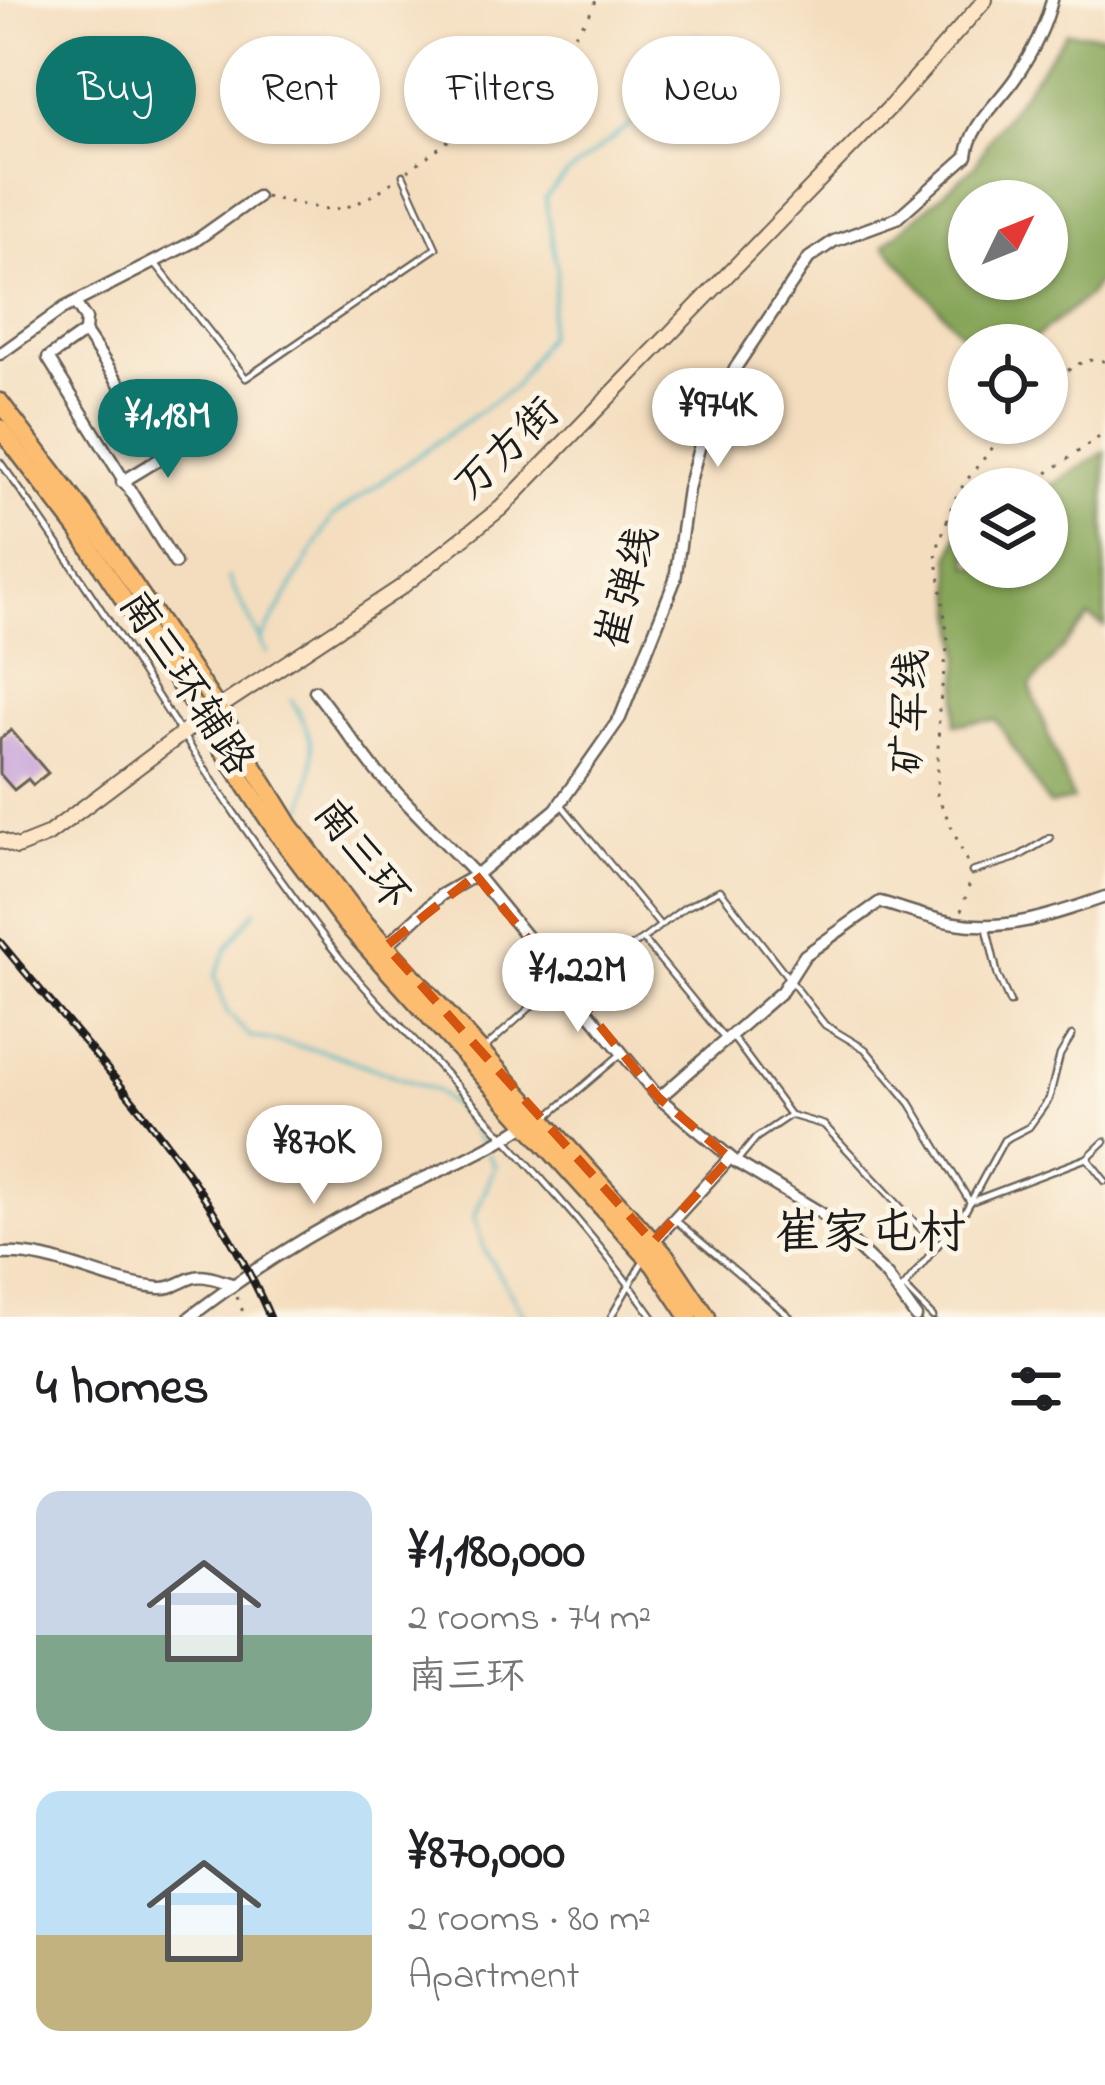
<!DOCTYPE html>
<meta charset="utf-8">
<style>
body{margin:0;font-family:"Indie Flower","LXGW WenKai TC",sans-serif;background:#f2f2f2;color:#202124;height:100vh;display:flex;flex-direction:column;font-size:45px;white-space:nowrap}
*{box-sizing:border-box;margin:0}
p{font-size:39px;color:#757577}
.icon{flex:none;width:66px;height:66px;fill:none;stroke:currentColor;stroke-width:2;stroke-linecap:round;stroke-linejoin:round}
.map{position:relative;height:1317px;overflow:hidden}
.panel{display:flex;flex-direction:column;background:#fff;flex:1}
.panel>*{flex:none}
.top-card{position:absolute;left:36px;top:36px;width:1035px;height:108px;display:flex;gap:24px}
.needle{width:78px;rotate:47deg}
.controls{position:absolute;left:948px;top:180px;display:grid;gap:24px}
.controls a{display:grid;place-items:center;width:120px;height:120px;border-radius:50%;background:#fff;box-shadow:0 3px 9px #0004;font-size:60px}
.price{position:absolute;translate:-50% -102px;padding:0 27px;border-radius:42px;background:#fff;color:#222;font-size:39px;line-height:78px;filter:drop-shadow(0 3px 6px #0008)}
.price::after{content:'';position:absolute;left:50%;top:72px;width:36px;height:27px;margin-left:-18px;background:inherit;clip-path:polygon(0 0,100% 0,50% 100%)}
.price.current{background:#0f766e;color:#fff}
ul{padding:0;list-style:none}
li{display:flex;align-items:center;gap:36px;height:300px;padding:0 36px}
li span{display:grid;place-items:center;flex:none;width:336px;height:240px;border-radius:24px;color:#555}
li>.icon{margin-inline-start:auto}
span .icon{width:144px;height:144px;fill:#fffc;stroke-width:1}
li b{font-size:51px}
h2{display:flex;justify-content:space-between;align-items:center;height:144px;padding:0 36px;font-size:51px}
.pill{padding:0 42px;border-radius:54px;background:#fff;box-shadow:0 3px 9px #0004;font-size:42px;line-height:108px}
.pill.current{background:#0f766e;color:#fff}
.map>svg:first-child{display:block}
</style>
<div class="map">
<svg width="1105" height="1317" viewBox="0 0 1105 1317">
<rect width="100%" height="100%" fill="#fcf5e5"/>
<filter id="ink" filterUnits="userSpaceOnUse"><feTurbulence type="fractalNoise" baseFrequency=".00833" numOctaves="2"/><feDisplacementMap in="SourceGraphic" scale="24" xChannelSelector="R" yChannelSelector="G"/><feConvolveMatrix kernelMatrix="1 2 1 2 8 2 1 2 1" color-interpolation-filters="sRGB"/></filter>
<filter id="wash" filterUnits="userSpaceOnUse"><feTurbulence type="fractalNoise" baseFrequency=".004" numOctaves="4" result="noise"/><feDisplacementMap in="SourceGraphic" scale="48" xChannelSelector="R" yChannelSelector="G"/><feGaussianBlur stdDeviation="2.7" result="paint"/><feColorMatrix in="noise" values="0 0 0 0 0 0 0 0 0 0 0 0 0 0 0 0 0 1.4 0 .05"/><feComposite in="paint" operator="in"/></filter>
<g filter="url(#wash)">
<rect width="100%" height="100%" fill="#f4ddbe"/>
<g fill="#86a558" stroke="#51603a" stroke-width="3" fill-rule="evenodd">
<path d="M 1067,32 L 1105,35 L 1105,272 L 1088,296 L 1026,345 L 971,345 L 884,245 L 975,166 L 989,139 ZM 969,201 L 1047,201 L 1047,279 L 969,279 Z"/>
<path d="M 1105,452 L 1105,627 L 1089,617 L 1030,686 L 1073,800 L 1049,805 L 996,720 L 955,724 L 961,656 L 950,558 L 959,531 L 969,527 L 969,567 L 1047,567 L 1045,489 Z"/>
</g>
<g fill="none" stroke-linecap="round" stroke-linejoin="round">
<g stroke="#49b7c3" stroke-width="3">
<path d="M 228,577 L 267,653"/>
<path d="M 260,642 L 332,517 L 514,387 L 547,336 L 558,273 L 545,198 L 566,175 L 693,75 L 698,35"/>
<path d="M 291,699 C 320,746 315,757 304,808"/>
<path d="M 256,910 L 228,946 L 215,976 L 227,1012 L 249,1036 L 327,1052 L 435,1090 L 464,1115 L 483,1146"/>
<path d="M 488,1154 L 495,1166 L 474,1218 L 486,1253 L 525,1317"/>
</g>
</g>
<g id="blocks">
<path fill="#c39bda" d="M 11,730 L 48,773 L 33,785 L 28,779 L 14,790 L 0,774 L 0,739 Z"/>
</g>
</g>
<g filter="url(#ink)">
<use href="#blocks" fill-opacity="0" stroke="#686055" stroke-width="3"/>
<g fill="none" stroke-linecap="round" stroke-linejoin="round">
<defs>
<g id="lane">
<path d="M 155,263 L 246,378 L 436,248 L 403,175"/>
<path d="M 0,462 C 119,624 215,802 341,959 C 367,992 398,1022 427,1054 C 505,1138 586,1223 653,1317"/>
<path d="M 560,803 L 659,924"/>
<path d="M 972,872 L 1016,858 L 1050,838"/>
<path d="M 986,925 L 998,976 L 1010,1003"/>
<path d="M 643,939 L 684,908 L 720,890 L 825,1025 L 865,1049 L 910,1103 L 970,1202 L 1087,1158 L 1105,1141"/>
<path d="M 567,986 L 643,939 L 724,1038"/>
<path d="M 731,1035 L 790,1115 L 824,1125 L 937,1246"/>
<path d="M 485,1048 L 532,1006"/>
<path d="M 547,1117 L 621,1054"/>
<path d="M 1087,1158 L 1105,1181"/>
<path d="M 736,1162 L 756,1138 L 790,1115"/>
<path d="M 674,1219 L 790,1317"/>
<path d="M 904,1287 L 933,1317"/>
<path d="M 900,1292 L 966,1210 L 1004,1140 L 1029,1127 L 1049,1099 L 1060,1055 L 1072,1035"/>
<path d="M 611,1317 L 643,1261"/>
</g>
<g id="street">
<path d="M 75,303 L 86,319 L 85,332 L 48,358 L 175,563"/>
<path d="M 85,332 L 150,430"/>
<path d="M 0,354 L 64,308 L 195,241 L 257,197"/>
<path d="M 122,482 L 191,440"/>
<path d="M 315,691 L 376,771 L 476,875 L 659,1098 L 736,1162 L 821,1213 L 887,1276 L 916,1317"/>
<path d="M 386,946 L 441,895 L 476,875 L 556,809 L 620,718 L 675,580 L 688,489 L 702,437 L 736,367 L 809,258 L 834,241 L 897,218 L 967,156 C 970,124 998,104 1016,77 C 1032,53 1045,28 1052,0"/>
<path d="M 659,1098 L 782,991 L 805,955 L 880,902 C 905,909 930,919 955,923 C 1007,932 1056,914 1105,897"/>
<path d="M 653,1242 L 730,1158"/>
<path d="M 0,1254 C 55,1250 105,1284 159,1288 C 174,1289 182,1280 195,1277 C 206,1274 221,1281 232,1284"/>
<path d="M 190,1317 C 246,1274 306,1235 370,1203 C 423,1177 477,1158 527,1124"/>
</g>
<path id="secondary" d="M 0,840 L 17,847 L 47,835 L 203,718 L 400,588 L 501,508 L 892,105 L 985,0"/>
<g id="primary">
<path d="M 0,402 L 92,523 L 218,709 L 290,825 L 357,914 L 666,1256 L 707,1317"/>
<path d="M 0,428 L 78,530 L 278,834 L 345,923 L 654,1265 L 689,1317"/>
</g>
</defs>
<use href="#lane" stroke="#686055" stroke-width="9"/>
<use href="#street" stroke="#686055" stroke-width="15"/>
<use href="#secondary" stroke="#686055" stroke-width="18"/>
<use href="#primary" stroke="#686055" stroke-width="21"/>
<g stroke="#686055" stroke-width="3" stroke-dasharray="3 9" stroke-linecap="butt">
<path d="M 408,171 C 452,136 582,49 596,0"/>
<path d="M 265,197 C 329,208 336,223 395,180"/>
<path d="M 1047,382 L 1086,360 L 1105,361"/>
<path d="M 1015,489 L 1043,476 L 1105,433"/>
<path d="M 969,509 L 947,521 L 936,552 L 948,641 L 939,710 L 937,795 L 969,866"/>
<path d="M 947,521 C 957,481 989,458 1010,423"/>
<path d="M 961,911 L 971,880"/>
<path d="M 237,1297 L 245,1317"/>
</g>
<use href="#lane" stroke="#fff" stroke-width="4.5"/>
<use href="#street" stroke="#fff" stroke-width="10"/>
<use href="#secondary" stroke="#fee5c5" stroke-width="14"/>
<use href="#primary" stroke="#fcbd6f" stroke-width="16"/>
<defs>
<path id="rail" d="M 0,942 C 98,1061 209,1175 270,1317"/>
</defs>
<use href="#rail" stroke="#1c1c1c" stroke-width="8"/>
<use href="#rail" stroke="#fcf5e5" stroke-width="3" stroke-dasharray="9" stroke-linecap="butt"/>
</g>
</g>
<path fill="none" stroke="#d4530e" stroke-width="9" stroke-dasharray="24 15" stroke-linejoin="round" d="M 476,875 L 659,1098 L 730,1158 L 653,1242 L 386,946 Z"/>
<g text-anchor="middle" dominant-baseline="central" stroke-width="10" stroke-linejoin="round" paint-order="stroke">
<g font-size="42" fill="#1c1c1c" stroke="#fcf5e5">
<text transform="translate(508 450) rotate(-44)">万方街</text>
<text transform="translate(629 588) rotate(-74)">崔弹线</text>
<text transform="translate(185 684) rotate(57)">南三环辅路</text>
<text transform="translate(912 712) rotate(-87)">矿军线</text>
<text transform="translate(360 855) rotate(52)">南三环</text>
</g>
<g font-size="48" fill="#1c1c1c" stroke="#fcf5e5">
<text x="870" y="1235">崔家屯村</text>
</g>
</g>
</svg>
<div class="controls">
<a><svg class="needle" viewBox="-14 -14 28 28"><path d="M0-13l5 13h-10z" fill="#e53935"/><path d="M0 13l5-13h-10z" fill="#757577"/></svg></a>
<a><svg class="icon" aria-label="locate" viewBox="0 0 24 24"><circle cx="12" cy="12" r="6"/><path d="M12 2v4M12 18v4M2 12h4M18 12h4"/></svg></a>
<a><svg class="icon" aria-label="layers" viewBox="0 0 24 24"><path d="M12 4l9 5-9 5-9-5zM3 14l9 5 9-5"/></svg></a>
</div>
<b class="price" style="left:718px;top:470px">¥974K</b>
<b class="price current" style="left:168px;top:481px">¥1.18M</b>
<b class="price" style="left:578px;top:1035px">¥1.22M</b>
<b class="price" style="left:314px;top:1207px">¥870K</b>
<div class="top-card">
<a class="pill current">Buy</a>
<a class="pill">Rent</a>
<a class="pill">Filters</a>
<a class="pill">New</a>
</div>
</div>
<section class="panel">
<h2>4 homes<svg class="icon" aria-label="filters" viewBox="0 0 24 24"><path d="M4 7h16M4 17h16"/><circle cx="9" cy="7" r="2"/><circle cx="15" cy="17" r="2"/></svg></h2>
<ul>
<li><span style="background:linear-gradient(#c9d6e8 60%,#7fa58c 0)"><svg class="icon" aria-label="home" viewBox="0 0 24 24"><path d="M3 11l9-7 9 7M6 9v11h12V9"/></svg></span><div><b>¥1,180,000</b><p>2 rooms · 74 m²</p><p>南三环</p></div></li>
<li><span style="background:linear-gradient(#bfe0f5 60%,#c2b280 0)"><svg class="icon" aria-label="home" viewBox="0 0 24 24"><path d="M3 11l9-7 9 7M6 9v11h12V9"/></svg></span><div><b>¥870,000</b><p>2 rooms · 80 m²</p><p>Apartment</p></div></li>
</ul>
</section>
